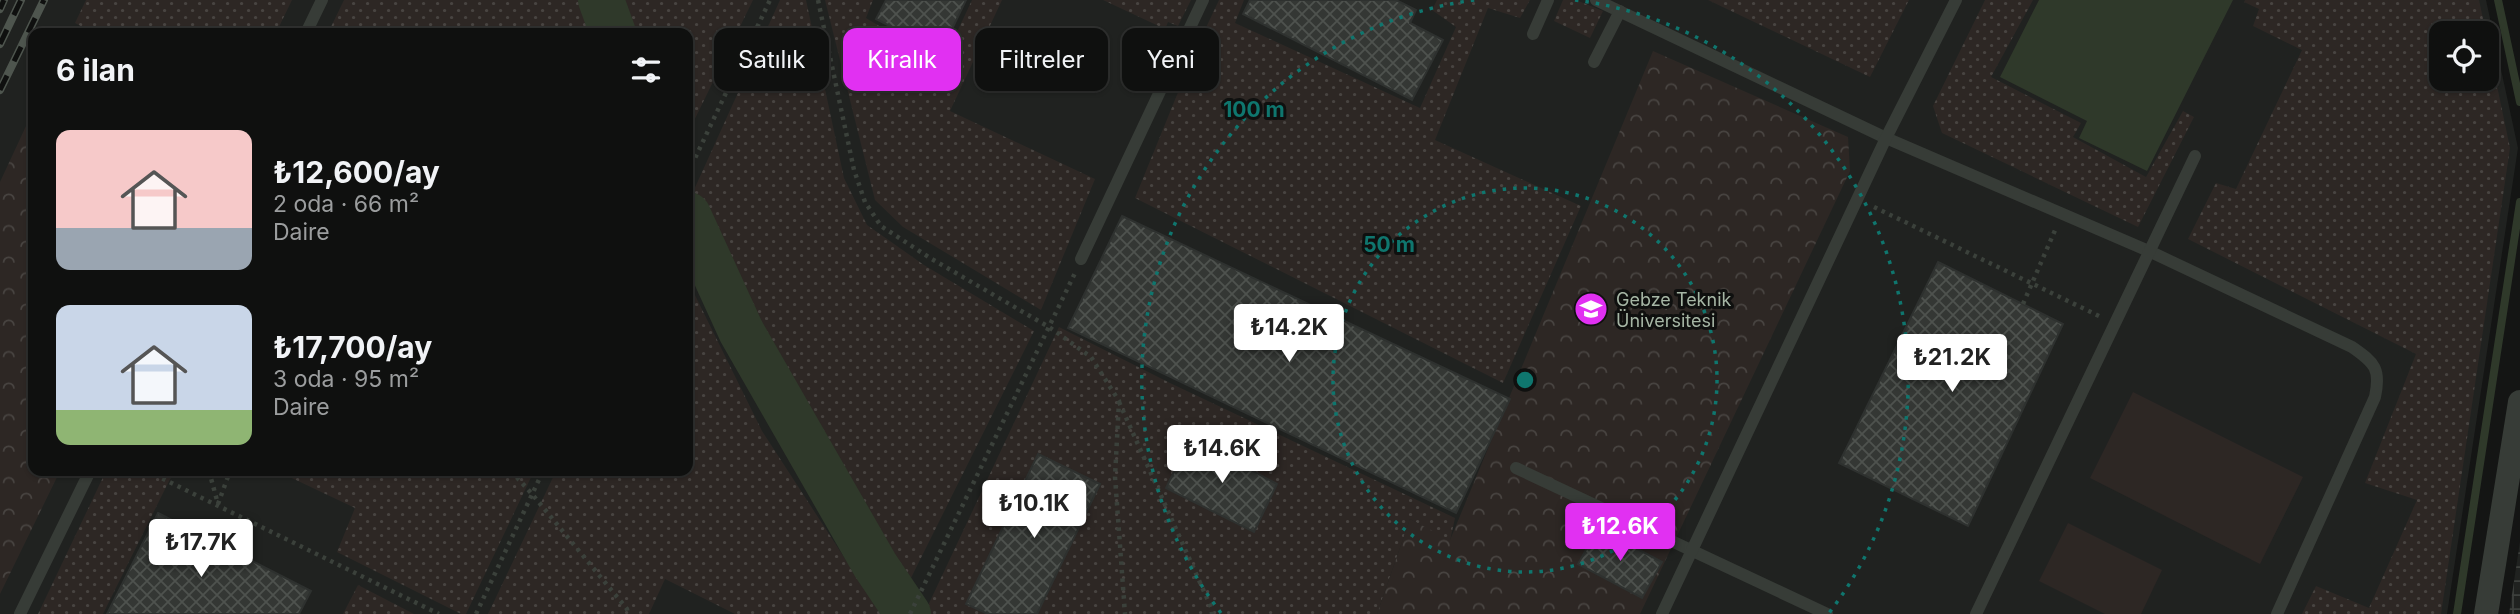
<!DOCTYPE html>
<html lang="tr">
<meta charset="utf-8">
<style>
body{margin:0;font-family:Inter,sans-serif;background:#1d1e1d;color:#f1f3f6;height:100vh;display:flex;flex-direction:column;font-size:26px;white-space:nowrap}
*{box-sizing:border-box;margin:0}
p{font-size:23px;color:#9b9d9e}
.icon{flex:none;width:38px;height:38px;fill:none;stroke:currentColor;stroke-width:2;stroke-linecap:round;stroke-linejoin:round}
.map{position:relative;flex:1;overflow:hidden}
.side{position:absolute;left:28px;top:28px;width:665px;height:448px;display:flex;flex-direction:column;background:#0f100f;border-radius:14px;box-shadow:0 2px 5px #0004,0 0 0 2px #2f302f}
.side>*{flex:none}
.banner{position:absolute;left:714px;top:28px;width:665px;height:63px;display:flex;gap:14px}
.buttons{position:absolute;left:2429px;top:21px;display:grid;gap:14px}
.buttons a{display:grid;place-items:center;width:70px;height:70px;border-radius:14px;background:#0f100f;box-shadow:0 2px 5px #0004,0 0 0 2px #2f302f;font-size:35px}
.price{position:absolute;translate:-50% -60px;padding:0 16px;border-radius:7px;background:#fff;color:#222;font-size:23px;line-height:46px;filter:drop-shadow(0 2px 4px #0008)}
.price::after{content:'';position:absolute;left:50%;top:42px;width:21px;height:16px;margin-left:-10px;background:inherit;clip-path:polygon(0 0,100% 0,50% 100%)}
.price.current{background:#e130f2;color:#fff}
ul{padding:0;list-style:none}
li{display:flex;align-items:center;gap:21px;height:175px;padding:0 28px}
li span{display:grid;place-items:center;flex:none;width:196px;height:140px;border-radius:14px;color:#555}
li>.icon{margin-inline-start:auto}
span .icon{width:84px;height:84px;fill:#fffc;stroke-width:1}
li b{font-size:30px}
h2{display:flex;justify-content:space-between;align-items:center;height:84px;padding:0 28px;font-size:30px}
.chip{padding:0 24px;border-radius:14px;background:#0f100f;box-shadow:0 2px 5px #0004,0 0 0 2px #2f302f;font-size:24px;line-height:63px}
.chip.current{background:#e130f2;color:#fff}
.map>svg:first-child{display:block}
</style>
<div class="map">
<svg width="2520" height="614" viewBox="0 0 2520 614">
<defs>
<pattern id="industrial-grid" width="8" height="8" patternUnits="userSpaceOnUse" patternTransform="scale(1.75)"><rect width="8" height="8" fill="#202220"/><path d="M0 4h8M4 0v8" fill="none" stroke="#3d403d"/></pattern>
<pattern id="grass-dots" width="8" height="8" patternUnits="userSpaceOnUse" patternTransform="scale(1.75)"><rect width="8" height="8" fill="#2d2724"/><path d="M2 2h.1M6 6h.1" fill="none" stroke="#484441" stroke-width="1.8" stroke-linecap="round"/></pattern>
<pattern id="forest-crowns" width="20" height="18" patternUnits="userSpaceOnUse" patternTransform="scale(1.75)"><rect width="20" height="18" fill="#2d2724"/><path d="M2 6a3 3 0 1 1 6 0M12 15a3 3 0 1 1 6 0" fill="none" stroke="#484441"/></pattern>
<pattern id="building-cross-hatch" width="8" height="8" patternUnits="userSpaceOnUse" patternTransform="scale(1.75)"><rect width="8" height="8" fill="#343734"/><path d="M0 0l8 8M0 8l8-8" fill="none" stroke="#4e524e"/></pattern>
</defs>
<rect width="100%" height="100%" fill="#141514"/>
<path fill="#202220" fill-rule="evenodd" d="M 0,0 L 2486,0 L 2518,148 L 2447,614 L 0,614 ZM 33,33 L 688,33 L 688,471 L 33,471 ZM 2441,33 L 2487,33 L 2487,79 L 2441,79 Z"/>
<path fill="url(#industrial-grid)" d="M 2520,542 L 2520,614 L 2509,614 Z"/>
<g fill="url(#grass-dots)">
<path d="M 86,0 L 292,0 L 276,33 L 94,33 L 75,23 Z"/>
<path d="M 344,0 L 579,0 L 591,33 L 328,33 Z"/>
<path d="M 621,0 L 753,0 L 688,133 L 688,33 L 634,33 Z"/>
<path d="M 780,0 L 806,0 L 844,178 L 867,225 L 924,265 L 1034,331 L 908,584 L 754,326 L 693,192 Z"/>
<path d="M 825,0 L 873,0 L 866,18 L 942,64 L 972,0 L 1002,0 L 950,111 L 1095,179 L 1041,310 L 903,227 L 875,200 Z"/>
<path d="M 1103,0 L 1191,0 L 1178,26 L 1168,22 L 1165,29 Z"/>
<path d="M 1219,0 L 1244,0 L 1235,23 L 1420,108 L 1456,27 L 1432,10 L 1437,0 L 1530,0 L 1520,18 L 1488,8 L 1435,140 L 1581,206 L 1503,383 L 1135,198 L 1194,53 Z"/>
<path d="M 1563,0 L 1576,0 L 1603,11 L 1590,38 L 1554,21 Z"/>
<path d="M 1708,0 L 1909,0 L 1870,77 Z"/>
<path d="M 1985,0 L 2033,0 L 1991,77 L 2081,123 L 2073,137 L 2146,177 L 2183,111 L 2194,117 L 2138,227 L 1942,133 L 1933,106 Z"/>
<path d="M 2245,0 L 2479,0 L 2486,33 L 2441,33 L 2441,79 L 2487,79 L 2487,38 L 2510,148 L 2441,614 L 2302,614 L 2316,586 L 2369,608 L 2417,500 L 2365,483 L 2416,354 L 2188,239 L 2216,183 L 2236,189 L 2302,50 L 2253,26 L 2259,9 L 2244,2 Z"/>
<path d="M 688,281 L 762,431 L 881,614 L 735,614 L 665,579 L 649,614 L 488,614 L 556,471 L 688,471 Z"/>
<path d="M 1059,327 L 1170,383 L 1455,518 L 1450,541 L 1410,519 L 1377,614 L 924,614 Z"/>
<path d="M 106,471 L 174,471 L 103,614 L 38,614 Z"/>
<path d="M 277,471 L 534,471 L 466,614 L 461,614 L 337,552 L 355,508 Z"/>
<path d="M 358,585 L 414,614 L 343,614 Z"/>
</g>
<g fill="url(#forest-crowns)">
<path d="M 1653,51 L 1848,137 L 1850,171 L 1640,614 L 1377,614 L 1410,519 L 1450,540 Z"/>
<path d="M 33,111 L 33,471 L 60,471 L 0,594 L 0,182 Z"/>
</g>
<g fill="#2d2724">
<path d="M 2133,392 L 2303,477 L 2260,564 L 2090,478 Z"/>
<path d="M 2068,523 L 2162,570 L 2141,614 L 2105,614 L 2039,581 Z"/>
</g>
<path fill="#2f392a" d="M 2039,0 L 2233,0 L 2147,171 L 2079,138 L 2087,121 L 2000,77 Z"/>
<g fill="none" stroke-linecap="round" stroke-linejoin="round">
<g stroke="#2f392a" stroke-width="8">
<path d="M 2498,0 L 2520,102"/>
<path d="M 2457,614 L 2520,202"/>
</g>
<g stroke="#2f392a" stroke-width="46">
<path d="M 601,0 L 613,33"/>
<path d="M 688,215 L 741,331 L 875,565 L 908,614"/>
</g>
</g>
<g fill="url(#building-cross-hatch)" stroke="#2e312f" stroke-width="2">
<path d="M 886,0 L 966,0 L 941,52 L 876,19 Z"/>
<path d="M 1250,0 L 1396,0 L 1416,10 L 1410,23 L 1443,40 L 1412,100 L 1243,14 Z"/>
<path d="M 1122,216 L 1510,399 L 1456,513 L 1068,328 Z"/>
<path d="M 1938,262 L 2063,324 L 1968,526 L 1839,463 Z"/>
<path d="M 1191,437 L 1277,484 L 1254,532 L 1166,488 Z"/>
<path d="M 1038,454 L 1100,484 L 1037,614 L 988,614 L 966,604 Z"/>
<path d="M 158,513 L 311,591 L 299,614 L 107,614 Z"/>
<path d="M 1598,528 L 1662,562 L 1642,598 L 1578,564 Z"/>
</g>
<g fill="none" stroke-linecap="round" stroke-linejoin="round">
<g stroke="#3b413b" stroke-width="4.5" stroke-dasharray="3.5 5" stroke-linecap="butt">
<path d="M 818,0 L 854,170 L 865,202 L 881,226 L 930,258 L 1049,327 L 1091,357 L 1119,401 L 1115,477 L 1125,614"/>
<path d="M 688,173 L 770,0"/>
<path d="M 1874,207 L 2099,316"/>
<path d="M 2023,304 L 2056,228"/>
<path d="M 1119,402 L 1211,607 L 1212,614"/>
<path d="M 147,471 L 439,614"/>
<path d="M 209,471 L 218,504"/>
<path d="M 511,471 L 532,494 L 627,609 L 628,614"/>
<path d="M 218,504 L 230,471"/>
<path d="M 476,614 L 543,471"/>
<path d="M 910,614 L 1075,273"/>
</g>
<g stroke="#373c37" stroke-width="12">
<path d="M 1596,0 L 1886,138 L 2151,252 L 2352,347 C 2375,363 2381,369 2375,397 L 2277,614"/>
<path d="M 306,33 L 322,0"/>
<path d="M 1533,34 L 1548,0"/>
<path d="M 1158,44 L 1177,53"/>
<path d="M 1594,62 L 1620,11"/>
<path d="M 1081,259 L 1203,0"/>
<path d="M 1516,468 L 1827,614"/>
<path d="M 20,614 L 90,471"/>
<path d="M 1662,614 L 1886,138 L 1956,0"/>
<path d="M 1976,614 L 2195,156"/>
</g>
<path stroke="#373c37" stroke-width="24" d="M 2486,614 L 2520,402"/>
<defs>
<g id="rail">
<path d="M 0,9 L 4,0"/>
<path d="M 0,44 L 21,0"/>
<path d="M 0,90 L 44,0"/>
</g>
</defs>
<use href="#rail" stroke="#4e554e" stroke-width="8"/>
<use href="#rail" stroke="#0f100f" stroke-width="5" stroke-dasharray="16" stroke-linecap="butt"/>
</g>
<g fill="none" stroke="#0f766e" stroke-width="3.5" stroke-dasharray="3.5 7">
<circle cx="1525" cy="380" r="192"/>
<path d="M1221 613A383 383 0 0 1 1475 0M1575 0A383 383 0 0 1 1829 613"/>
</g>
<defs>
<symbol id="university-disc" viewBox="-11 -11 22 22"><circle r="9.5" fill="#e130f2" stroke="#0f100f"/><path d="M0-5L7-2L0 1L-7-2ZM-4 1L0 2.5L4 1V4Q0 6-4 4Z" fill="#fff"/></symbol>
</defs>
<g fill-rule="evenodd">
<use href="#university-disc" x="1572" y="290" width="38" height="38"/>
</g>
<g text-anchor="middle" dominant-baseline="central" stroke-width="6" stroke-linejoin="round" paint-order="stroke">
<g font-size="18" fill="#a6b6a5" stroke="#0f100f" text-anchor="start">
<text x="1616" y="299">Gebze Teknik<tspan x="1616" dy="21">Üniversitesi</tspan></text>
</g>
</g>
<circle cx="1525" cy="380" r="10" fill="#0f766e" stroke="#0f100f" stroke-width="3.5"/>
<g font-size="21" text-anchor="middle" font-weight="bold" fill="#0f766e" stroke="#0f100f" stroke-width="6" stroke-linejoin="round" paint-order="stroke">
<text x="1254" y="117">100 m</text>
<text x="1389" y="252">50 m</text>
</g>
</svg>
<div class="buttons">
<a><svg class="icon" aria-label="locate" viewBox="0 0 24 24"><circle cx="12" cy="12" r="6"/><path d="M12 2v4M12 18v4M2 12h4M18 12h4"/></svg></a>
</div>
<b class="price" style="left:1289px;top:364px">₺14.2K</b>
<b class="price" style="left:1952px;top:394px">₺21.2K</b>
<b class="price" style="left:1222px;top:485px">₺14.6K</b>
<b class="price" style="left:1034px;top:540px">₺10.1K</b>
<b class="price current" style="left:1620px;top:563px">₺12.6K</b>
<b class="price" style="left:201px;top:579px">₺17.7K</b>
<div class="banner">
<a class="chip">Satılık</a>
<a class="chip current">Kiralık</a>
<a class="chip">Filtreler</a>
<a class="chip">Yeni</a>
</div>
<section class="side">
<h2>6 ilan<svg class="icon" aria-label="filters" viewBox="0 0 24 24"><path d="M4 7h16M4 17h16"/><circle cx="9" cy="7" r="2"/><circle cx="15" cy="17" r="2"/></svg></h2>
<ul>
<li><span style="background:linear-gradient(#f6c9c9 70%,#9aa5b1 0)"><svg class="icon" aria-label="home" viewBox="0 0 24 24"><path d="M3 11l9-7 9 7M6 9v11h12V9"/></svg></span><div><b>₺12,600/ay</b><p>2 oda · 66 m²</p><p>Daire</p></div></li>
<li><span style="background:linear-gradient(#c9d6e8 75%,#8fb573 0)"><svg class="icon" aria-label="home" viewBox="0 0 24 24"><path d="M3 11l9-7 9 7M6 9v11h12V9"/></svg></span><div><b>₺17,700/ay</b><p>3 oda · 95 m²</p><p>Daire</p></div></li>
</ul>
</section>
</div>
